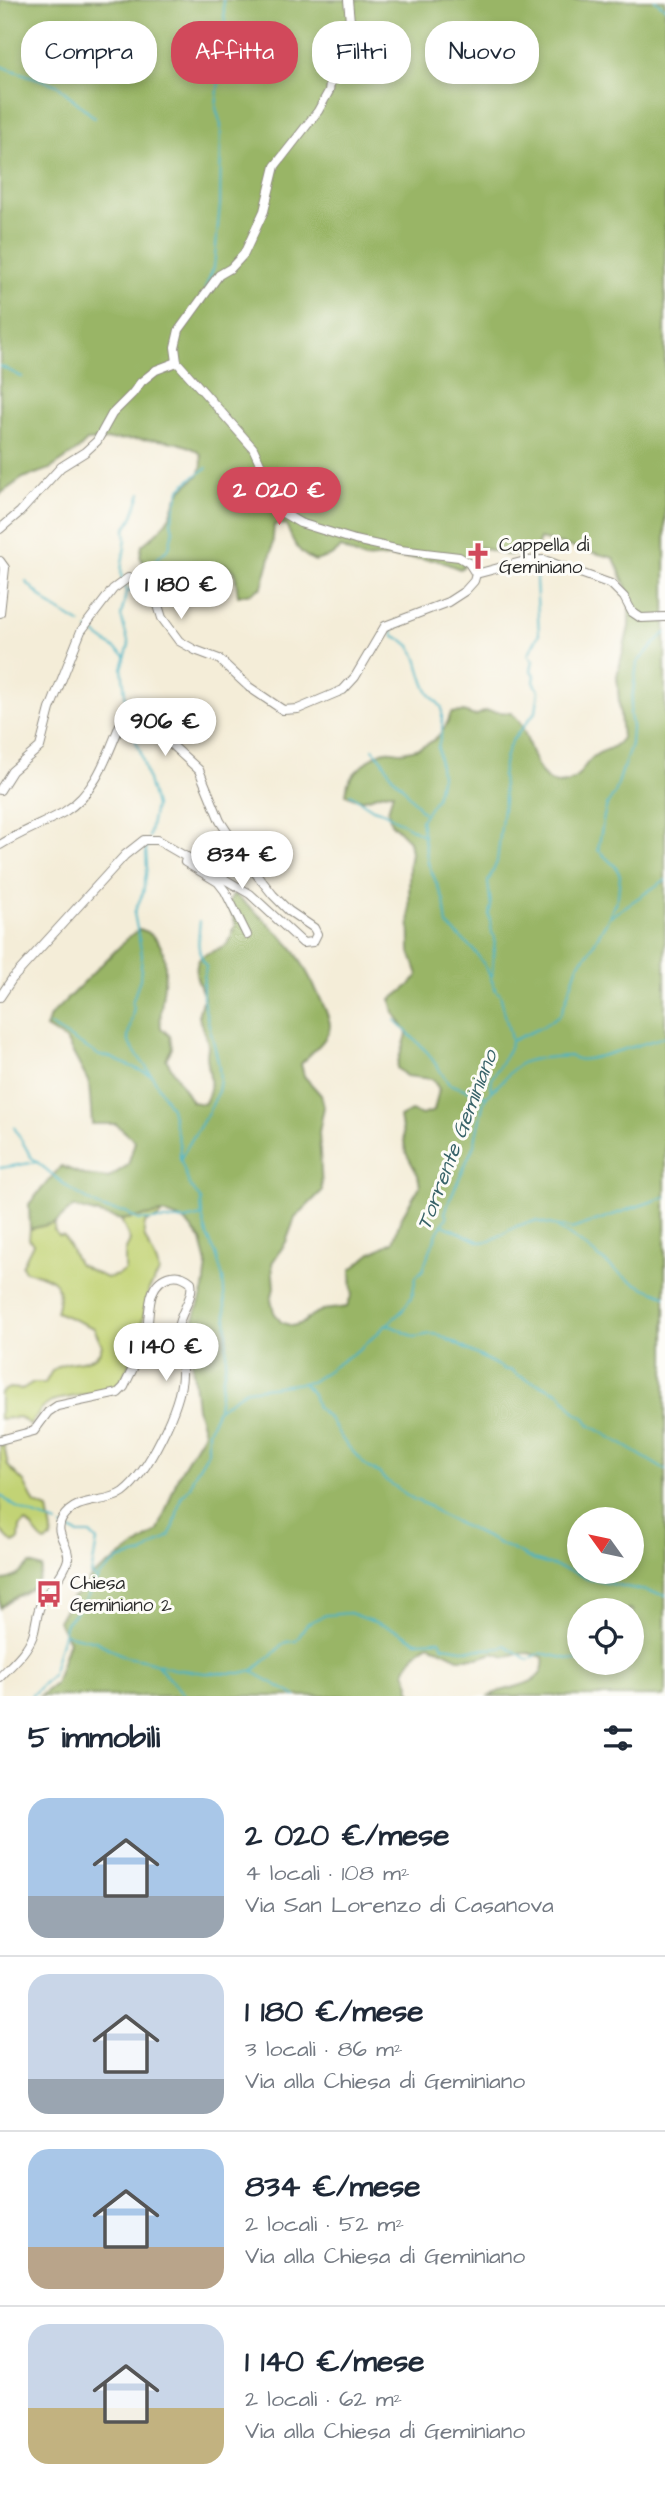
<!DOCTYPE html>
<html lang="it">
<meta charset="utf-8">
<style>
body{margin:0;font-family:"Architects Daughter",sans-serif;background:#f6f6f7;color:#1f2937;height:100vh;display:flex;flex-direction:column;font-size:26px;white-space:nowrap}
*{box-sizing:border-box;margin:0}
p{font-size:23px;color:#747a83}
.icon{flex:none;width:38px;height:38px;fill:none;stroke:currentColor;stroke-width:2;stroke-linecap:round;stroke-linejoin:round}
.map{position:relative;height:1696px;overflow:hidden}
.details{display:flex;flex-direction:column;background:#fff;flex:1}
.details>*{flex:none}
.top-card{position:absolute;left:21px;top:21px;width:623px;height:63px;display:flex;gap:14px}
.needle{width:46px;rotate:303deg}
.buttons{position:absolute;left:567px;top:1507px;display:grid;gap:14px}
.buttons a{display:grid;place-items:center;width:77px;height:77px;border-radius:50%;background:#fff;box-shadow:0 4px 10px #0003;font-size:35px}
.price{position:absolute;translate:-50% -60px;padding:0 16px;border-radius:24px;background:#fff;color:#222;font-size:23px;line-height:46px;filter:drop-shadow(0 2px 4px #0008)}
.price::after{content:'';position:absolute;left:50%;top:42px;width:21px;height:16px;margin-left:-10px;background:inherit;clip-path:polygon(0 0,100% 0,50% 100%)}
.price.on{background:#d1495b;color:#fff}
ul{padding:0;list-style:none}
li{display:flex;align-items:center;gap:21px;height:175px;padding:0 28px}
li+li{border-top:2px solid #e0e1e3}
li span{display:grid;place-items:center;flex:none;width:196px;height:140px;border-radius:21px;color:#555}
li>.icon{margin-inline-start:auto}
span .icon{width:84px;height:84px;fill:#fffc;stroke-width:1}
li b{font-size:30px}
h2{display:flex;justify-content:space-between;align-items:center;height:84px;padding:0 28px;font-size:30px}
.tag{padding:0 24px;border-radius:28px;background:#fff;box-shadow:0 4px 10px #0003;font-size:24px;line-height:63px}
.tag.on{background:#d1495b;color:#fff}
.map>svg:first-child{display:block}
</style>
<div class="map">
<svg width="665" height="1696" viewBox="0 0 665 1696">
<rect width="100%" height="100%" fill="#fdfcf7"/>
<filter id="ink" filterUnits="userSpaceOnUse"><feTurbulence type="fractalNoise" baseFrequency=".0143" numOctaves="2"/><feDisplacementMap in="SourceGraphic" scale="14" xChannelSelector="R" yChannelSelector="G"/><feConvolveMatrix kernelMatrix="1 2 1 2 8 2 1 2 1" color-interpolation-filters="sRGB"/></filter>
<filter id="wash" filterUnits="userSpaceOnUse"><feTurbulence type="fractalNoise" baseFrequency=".00686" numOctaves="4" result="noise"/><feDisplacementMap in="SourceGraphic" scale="28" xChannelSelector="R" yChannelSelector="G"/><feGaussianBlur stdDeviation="1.57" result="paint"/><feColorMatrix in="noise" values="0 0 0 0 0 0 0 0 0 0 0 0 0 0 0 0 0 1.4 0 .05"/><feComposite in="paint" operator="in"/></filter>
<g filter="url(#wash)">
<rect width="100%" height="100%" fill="#f4edd8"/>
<g fill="#c2d375" stroke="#767f50" stroke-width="2">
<path d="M 163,1213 L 158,1218 L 146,1222 C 137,1239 159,1255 159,1273 L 149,1289 L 138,1344 L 121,1382 L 111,1390 L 55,1400 L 42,1408 L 30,1425 L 20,1417 L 0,1419 L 0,1393 L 9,1388 L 22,1389 L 32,1383 L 45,1383 C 48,1379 50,1372 54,1369 C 69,1356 97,1369 102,1345 L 94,1328 L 56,1312 C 65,1281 53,1278 25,1271 L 22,1266 L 33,1244 L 29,1239 L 30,1229 L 55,1223 L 54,1230 L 58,1235 L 64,1236 L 78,1264 L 106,1278 L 118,1275 L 125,1270 L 125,1252 L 130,1240 L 121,1220 Z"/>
<path d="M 0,1445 L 4,1445 L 8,1466 L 24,1482 L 35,1504 L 48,1509 L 52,1532 L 51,1539 L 45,1542 C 36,1537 34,1526 25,1522 L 20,1527 L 19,1540 L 13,1543 L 0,1530 Z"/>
</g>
<g fill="#99b566" stroke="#627048" stroke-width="2" fill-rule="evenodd">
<path d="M 0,0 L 665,0 L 665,1696 L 489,1696 C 508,1684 548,1689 543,1657 L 529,1653 L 515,1654 L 506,1657 L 493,1653 L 478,1658 L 458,1658 L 429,1644 C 417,1650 410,1659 405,1671 L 410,1684 L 409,1688 L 413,1696 L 40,1696 L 55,1684 L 69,1641 L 58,1621 L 71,1598 L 82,1591 L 92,1576 L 158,1531 L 179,1474 L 204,1432 L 197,1408 L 189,1334 L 204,1289 L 207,1264 L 201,1240 L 185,1221 L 163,1213 L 121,1220 L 73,1207 L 55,1223 L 30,1229 L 29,1204 L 61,1166 L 84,1175 L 108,1178 L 128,1165 L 135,1141 L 116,1124 L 92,1124 L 89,1083 L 66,1040 L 46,1028 L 50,1016 L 130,936 L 140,929 C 184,945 156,996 161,1028 L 170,1036 L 172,1048 L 166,1059 L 192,1102 L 204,1104 C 215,1086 209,1076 207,1056 C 207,1053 208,1049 208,1045 C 205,1025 192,1020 204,998 C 202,990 196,980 196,972 C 197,948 215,955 227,944 C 231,940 233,930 236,924 L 228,905 L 233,894 C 248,904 277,931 289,944 C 298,953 331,1015 330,1026 C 329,1040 309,1054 301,1064 L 304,1076 L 321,1095 L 324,1107 L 319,1132 L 322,1191 L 295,1218 L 286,1242 L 272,1263 L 274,1288 L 271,1300 L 274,1312 L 281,1322 L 292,1326 L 303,1323 L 312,1315 L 323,1310 L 347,1307 L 352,1294 L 351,1270 L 371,1253 L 393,1242 L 401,1218 L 420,1186 L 418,1175 L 406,1153 L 400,1117 L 411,1111 L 422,1115 L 434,1111 L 439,1089 L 432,1079 L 406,1076 L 397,1068 C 398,1055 405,1046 407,1033 L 394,1012 L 391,1000 L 410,985 L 418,975 L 410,952 L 409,865 L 411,853 L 409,841 L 391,823 L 388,811 L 393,792 C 371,792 367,807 346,794 C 347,790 347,786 348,783 C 352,773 376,752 386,751 C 391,750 397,752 402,752 C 427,749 444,737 451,713 L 463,712 L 475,716 L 486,711 L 511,713 C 514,716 517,718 519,721 C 531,738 535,795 569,782 C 580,778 583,766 591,759 C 601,748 611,753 622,738 L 617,676 L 629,627 L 629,594 L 614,558 L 540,539 L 538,545 L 529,554 L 505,555 L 480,547 L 470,552 L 464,566 L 460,569 L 437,560 L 388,557 L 364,559 L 341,548 L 331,556 L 315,561 C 298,554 292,541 286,524 L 274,525 L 272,550 L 262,587 L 251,593 L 238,596 L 235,572 L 225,564 L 212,566 L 177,602 L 165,598 C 160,572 150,575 140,557 L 142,545 C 153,537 163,528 170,516 C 173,510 174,502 178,495 C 189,477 206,481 201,454 C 176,433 119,440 87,441 L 78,450 L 50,469 L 23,478 L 0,494 ZM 579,1519 L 632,1519 L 632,1572 L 579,1572 ZM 579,1610 L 632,1610 L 632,1662 L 579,1662 Z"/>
<path d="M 30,1564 L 42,1568 C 36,1598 19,1589 0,1608 L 0,1581 C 14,1579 21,1574 30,1564 Z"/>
</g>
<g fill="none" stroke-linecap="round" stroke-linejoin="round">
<g stroke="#48b4c4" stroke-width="2">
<path d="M 655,0 L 665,8"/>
<path d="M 0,66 L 57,85 L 95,118"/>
<path d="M 205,288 L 214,267 L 220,205 L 221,125 L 216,108 L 225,24 L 223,0"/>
<path d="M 0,366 L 22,377"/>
<path d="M 142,576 L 151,564 L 169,548 L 173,530 L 171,522 L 180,489 L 192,478 L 207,468"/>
<path d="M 122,579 C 118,563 129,546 125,530 L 133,516 L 141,493"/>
<path d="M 26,582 L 50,605 L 81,624"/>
<path d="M 125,584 L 126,593 L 121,616 L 129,645 L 122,668 L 127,710"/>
<path d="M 128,592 L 138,581"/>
<path d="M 391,628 L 394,636 C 423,647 415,666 428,691 C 431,697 438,702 442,708 L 442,731 L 438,747 L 441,776 L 436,798 L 421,820 L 428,863 L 444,901 L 447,925 L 474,950 L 487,969 L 496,991 L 500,994 L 511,1039"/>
<path d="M 88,629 L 125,656"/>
<path d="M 126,719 L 140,750 L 155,806 L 149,837"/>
<path d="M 373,749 L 382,759 L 392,776 L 403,787 L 423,813"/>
<path d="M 350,794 L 373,809 L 383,812 L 424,836"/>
<path d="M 149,842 L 146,849 L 147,868 L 143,893 L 134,913 L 142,955 L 140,979 L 132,1003 L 134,1007 L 128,1037 L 130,1045 L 151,1074 L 171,1108 L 180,1147 L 180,1158 L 189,1184 L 201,1200 L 202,1216 L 208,1238 L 216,1254 L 223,1278 L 227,1332 L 226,1360 L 218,1407"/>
<path d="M 611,916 L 665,880"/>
<path d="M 492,976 L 495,937 L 492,933 L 489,914 L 491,906 L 488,882 L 497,862 L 504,800 L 502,777 L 505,758 L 511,742 L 536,711 L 539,691 L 534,682 L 535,675 L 531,671 L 533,660 L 528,655 L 539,634 L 536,580 L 539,568"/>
<path d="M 395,1020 L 428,1053 L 449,1084 L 485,1096"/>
<path d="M 49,1025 L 100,1056 L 109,1057 L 151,1075"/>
<path d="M 491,1091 C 503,1083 509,1071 520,1064 C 530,1057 558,1057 570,1056 C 576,1060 580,1060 587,1059 C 596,1058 661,1039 665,1036"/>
<path d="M 14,1127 L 31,1157 L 70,1189 L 103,1209 L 126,1212 L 138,1220 L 185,1220 L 202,1216"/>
<path d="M 181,1158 C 192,1136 210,1115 218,1091 C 226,1067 204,1021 203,994 C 202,985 205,975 206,966 C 196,951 198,940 200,921"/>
<path d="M 0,1168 L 37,1162"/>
<path d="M 443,1225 L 480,1242 L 490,1241 L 517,1226 L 535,1221 L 572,1229 L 665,1197"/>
<path d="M 558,1228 C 581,1241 599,1258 620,1274 C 633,1284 650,1290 665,1296"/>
<path d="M 389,1325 L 415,1337 L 431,1334 L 439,1335 L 506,1370 L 512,1370 L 517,1375 L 560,1393 L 576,1413 L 585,1418 L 590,1425 L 665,1470"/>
<path d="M 303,1383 L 313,1394 L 317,1408 L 328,1417 L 345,1443 L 367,1467 L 379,1473 L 384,1479 L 413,1499 L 429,1506 L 441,1515 L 533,1560 L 577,1573 L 588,1579 L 665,1595"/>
<path d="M 0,1494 C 18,1513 35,1514 57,1524"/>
<path d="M 62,1526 L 78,1534 L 90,1534 L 97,1541 L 91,1575 L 97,1579"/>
<path d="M 65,1634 L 95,1641 L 126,1657 L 148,1661 L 173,1669 L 205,1673 L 241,1673 L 254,1670 L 286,1642 L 296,1641 L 308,1623 L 326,1615 L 350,1613 L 396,1630 L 416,1641 L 440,1640 L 443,1646 L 469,1650 L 501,1648 L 505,1645 L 528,1660 L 540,1653 L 579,1661"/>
<path d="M 157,1665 L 185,1696"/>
<path d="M 251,1671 L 296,1696"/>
<path d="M 31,1696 L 52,1675 L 66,1623 L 84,1602 L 99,1576 L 118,1560 L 142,1554 L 169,1536 L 174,1526 L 181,1497 L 190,1487 L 194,1475 L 208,1452 L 208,1431 L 218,1409 L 246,1390 L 311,1382 L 361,1348 L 402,1311 L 412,1296 L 416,1277 L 422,1271 L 438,1231 L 447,1217 L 445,1213 L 449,1201 L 474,1145 L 484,1101 L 491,1091 L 492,1078 L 510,1048 L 511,1041 L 542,1027 L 561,1014 L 578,965 L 589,952 L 609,917 L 618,896 L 620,875 L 615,866 L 598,850 L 604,816 L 607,805 L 615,793 L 631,744 L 632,727 L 630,714 L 637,663 L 665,633"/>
</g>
</g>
</g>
<g filter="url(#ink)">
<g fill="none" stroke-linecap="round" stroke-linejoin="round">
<defs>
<g id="minor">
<path d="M 348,0 L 350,21 L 335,48 L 329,91 L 318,111 L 275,166 L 264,211 L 244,254 L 231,268 L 219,275 L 179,330 L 175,347 L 177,362 L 253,448 L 283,513 L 300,523 L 355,540 L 400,550 L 459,557 L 469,563 L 476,574"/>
<path d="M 0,529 L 20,512 L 61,467 L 85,452 L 97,441 L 112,414 L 132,394 L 141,382 L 156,370 L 177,362"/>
<path d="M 0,561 L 5,568 L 0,613"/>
<path d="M 476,574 L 525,561 L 544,560 L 611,584 L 624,597 L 632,612 L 641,618 L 665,617"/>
<path d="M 0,790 L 12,771 L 40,747 L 50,709 L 81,631 L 113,589 L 128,578 L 141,578 L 152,586 L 162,618 L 179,641 L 195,650 L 219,659 L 249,687 L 283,710 L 298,709 L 343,690 L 355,677 L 385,626 L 448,602 L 465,591 L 474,581 L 476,574"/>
<path d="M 0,845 C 21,832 43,824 64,812 C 97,792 108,753 122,720 L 128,715 L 136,716 L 150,725 L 199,770 L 220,821 L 246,861 L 273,895 L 289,911 L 314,928 L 317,934 L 313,942 L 303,943 L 250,894 L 157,840 L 144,840 L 125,855 L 12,979 L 0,997"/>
<path d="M 187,857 L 185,862 L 218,882 L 225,891 L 247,935"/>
<path d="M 0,1440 L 34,1431 L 48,1412 L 57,1406 L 118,1393 L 124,1387 C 131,1371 142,1354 146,1337 C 151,1317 144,1282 171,1276 C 179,1274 185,1277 191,1282 C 194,1298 180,1312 178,1328 C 176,1344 183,1359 182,1375 C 181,1406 148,1473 123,1492 C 105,1505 77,1495 62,1519 C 53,1534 70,1545 68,1559 C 65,1573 50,1588 43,1600 C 36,1611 37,1623 33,1635 C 27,1652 12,1664 0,1677"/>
</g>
</defs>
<use href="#minor" stroke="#908c82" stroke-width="10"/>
<use href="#minor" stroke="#fff" stroke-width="8"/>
</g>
</g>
<defs>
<symbol id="church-bare" viewBox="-9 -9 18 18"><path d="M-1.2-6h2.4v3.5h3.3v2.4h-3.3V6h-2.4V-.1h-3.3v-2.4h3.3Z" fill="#d1495b" stroke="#fdfcf7" stroke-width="2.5" paint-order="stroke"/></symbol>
<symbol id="bus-bare" viewBox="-9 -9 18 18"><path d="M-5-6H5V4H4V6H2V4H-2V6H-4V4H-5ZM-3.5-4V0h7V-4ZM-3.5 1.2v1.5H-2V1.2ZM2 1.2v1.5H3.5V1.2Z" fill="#d1495b" stroke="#fdfcf7" stroke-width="2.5" paint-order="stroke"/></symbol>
</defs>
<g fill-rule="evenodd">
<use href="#church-bare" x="459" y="537" width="38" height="38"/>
<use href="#bus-bare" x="30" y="1575" width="38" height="38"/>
</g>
<g text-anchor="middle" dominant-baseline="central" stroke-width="6" stroke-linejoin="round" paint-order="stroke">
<g font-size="19" fill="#2b2b2b" stroke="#fdfcf7" text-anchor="start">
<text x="499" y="545">Cappella di<tspan x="499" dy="22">Geminiano</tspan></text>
<text x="70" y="1583">Chiesa<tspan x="70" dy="22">Geminiano 2</tspan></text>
</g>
<g font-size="21" font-style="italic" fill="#376268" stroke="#fdfcf7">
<text transform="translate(457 1140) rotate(-69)">Torrente Geminiano</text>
</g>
</g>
</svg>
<div class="buttons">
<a><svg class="needle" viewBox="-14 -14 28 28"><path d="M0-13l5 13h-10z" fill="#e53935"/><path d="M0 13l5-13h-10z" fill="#747a83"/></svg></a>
<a><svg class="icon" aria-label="locate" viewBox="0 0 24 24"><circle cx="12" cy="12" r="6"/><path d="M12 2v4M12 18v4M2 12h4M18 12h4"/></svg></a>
</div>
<b class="price on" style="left:279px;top:527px">2 020 €</b>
<b class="price" style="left:181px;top:621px">1 180 €</b>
<b class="price" style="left:165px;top:758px">906 €</b>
<b class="price" style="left:242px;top:891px">834 €</b>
<b class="price" style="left:166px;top:1383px">1 140 €</b>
<div class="top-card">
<a class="tag">Compra</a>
<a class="tag on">Affitta</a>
<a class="tag">Filtri</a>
<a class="tag">Nuovo</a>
</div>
</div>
<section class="details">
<h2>5 immobili<svg class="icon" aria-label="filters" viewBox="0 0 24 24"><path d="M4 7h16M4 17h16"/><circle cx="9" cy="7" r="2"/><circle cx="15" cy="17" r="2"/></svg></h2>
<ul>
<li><span style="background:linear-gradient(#a9c7e8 70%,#9aa5b1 0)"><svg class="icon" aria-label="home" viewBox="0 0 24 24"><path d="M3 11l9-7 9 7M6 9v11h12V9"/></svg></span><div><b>2 020 €/mese</b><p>4 locali · 108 m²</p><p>Via San Lorenzo di Casanova</p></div></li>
<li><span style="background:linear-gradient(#c9d6e8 75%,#9aa5b1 0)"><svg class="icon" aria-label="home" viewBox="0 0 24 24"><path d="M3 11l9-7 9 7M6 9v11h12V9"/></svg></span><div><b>1 180 €/mese</b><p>3 locali · 86 m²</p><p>Via alla Chiesa di Geminiano</p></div></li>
<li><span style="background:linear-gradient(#a9c7e8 70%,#b9a48a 0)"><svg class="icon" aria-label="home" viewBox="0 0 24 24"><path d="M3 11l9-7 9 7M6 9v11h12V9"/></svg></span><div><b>834 €/mese</b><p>2 locali · 52 m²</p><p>Via alla Chiesa di Geminiano</p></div></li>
<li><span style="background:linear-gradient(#c9d6e8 60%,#c2b280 0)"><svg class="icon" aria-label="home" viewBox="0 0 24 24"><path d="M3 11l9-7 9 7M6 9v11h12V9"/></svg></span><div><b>1 140 €/mese</b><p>2 locali · 62 m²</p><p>Via alla Chiesa di Geminiano</p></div></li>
</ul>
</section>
